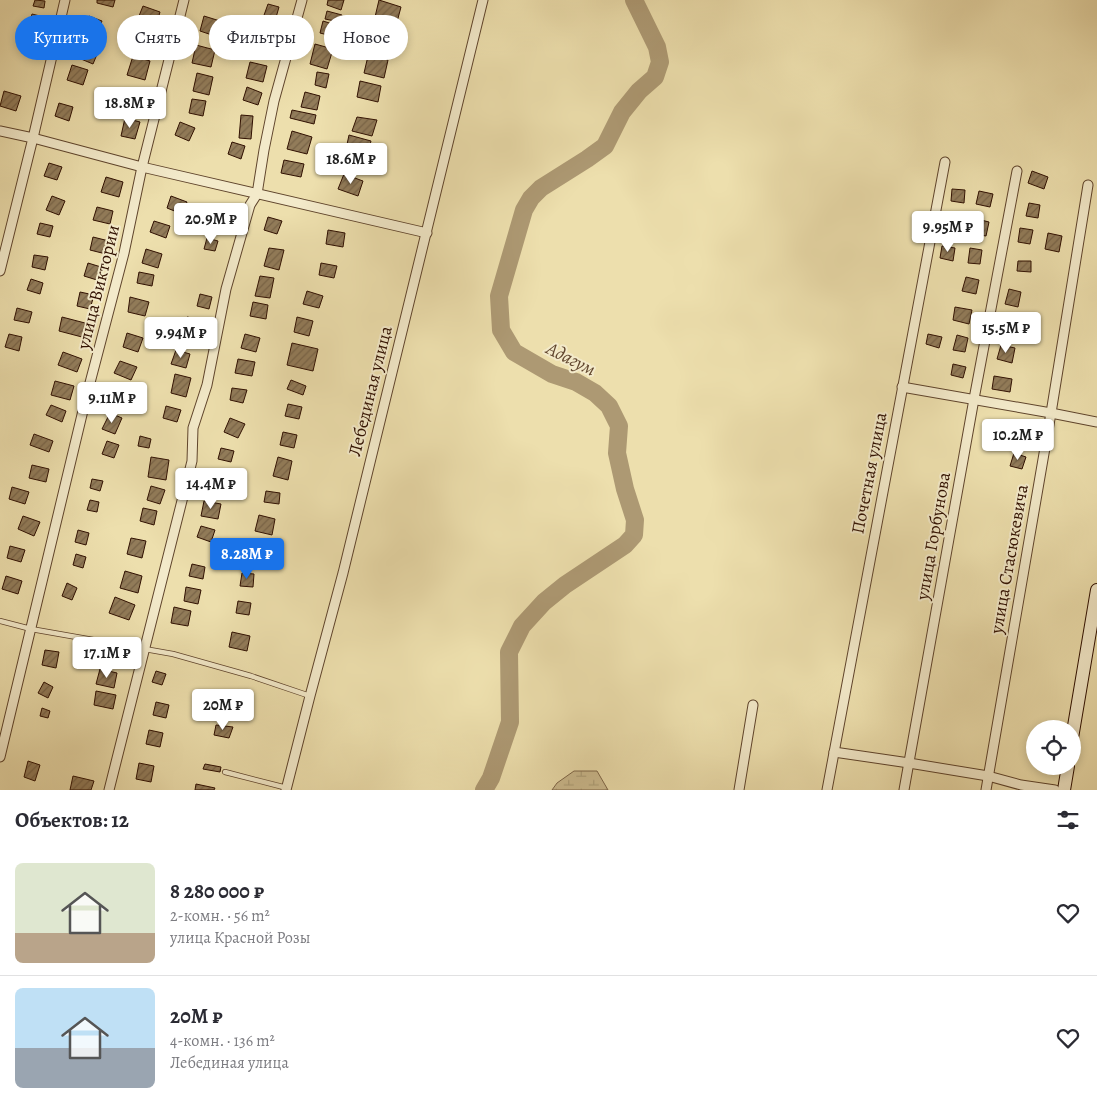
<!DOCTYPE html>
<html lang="ru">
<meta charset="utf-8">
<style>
body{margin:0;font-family:Alegreya,serif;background:#f7f7f7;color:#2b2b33;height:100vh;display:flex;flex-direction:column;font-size:19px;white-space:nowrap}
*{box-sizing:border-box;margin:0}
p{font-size:16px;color:#7c7c81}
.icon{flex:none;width:28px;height:28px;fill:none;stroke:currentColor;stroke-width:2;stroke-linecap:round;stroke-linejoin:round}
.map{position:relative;height:790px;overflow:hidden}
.drawer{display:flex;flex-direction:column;background:#fff;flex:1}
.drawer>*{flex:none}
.banner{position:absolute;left:15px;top:15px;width:500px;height:45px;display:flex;gap:10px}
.fabs{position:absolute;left:1026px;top:720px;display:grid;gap:10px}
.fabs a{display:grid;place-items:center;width:55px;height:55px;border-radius:50%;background:#fff;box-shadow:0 2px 8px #0003;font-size:25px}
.price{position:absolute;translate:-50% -42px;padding:0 11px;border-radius:5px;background:#fff;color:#222;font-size:16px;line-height:32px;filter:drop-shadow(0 1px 2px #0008)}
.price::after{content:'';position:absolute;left:50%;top:30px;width:15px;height:11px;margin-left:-8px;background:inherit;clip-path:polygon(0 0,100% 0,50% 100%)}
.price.on{background:#1a73e8;color:#fff}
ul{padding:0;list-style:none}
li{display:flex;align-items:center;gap:15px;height:125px;padding:0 15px}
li+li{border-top:1px solid #e1e1e2}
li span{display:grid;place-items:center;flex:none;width:140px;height:100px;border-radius:8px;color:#555}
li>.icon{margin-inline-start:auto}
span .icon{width:60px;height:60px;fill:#fffc;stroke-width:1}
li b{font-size:21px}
h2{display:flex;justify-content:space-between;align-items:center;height:60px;padding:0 15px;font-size:21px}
.pill{padding:0 18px;border-radius:22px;background:#fff;box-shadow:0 2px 8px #0003;font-size:18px;line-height:45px}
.pill.on{background:#1a73e8;color:#fff}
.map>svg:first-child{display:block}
</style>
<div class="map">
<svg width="1097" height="790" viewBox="0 0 1097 790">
<defs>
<pattern id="wetland-marsh" width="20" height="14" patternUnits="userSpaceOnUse" patternTransform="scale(1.25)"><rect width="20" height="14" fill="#cdbc90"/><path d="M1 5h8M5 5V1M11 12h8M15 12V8" fill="none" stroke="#b0a17a"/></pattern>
<pattern id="building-hatch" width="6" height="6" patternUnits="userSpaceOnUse" patternTransform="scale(1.25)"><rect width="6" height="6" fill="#927c5a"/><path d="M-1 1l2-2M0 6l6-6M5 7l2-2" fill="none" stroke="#786448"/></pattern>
</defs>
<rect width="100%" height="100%" fill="#eddfad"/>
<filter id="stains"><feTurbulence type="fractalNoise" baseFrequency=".004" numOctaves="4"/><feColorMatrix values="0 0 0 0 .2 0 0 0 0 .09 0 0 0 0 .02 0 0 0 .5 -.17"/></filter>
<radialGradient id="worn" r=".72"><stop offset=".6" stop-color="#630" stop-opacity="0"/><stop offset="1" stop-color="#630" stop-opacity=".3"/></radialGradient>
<path fill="url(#wetland-marsh)" stroke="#7e6648" d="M 574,771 L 597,771 L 608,790 L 552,790 L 557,783 Z"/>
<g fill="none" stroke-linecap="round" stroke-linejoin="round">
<path stroke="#ad9973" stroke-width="18" d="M 484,790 L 491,778 L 510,722 L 509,652 L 522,626 L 544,602 L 565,585 L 625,545 L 634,535 L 635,520 L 625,489 L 617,453 L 619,426 L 609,406 L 595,393 L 576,382 L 552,374 L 514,352 L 501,330 L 499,296 L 524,210 L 531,198 L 541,188 L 587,159 L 605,146 L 622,112 L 639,91 L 655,77 L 660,62 L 657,47 L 634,0"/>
</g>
<g fill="url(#building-hatch)" stroke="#301001">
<path d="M 35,0 L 45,1 L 44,8 L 33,6 Z"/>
<path d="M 97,0 L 115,0 L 113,7 L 97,3 Z"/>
<path d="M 328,0 L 344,0 L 341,10 L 327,5 Z"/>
<path d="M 379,0 L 401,7 L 397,22 L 375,17 Z"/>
<path d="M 268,4 L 279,7 L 275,21 L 263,18 Z"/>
<path d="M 143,6 L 160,12 L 156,26 L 137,21 Z"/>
<path d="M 327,11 L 342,15 L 340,22 L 325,19 Z"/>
<path d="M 32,14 L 44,17 L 41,27 L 29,24 Z"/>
<path d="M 89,16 L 102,21 L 97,34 L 84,29 Z"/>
<path d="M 204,16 L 220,21 L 215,36 L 200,31 Z"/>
<path d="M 323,21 L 339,26 L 336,37 L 320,33 Z"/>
<path d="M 373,27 L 386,31 L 383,40 L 370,36 Z"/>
<path d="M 255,32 L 272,37 L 267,53 L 250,48 Z"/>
<path d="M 139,33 L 158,36 L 156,49 L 137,46 Z"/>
<path d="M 315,44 L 333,49 L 327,69 L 310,64 Z"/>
<path d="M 196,45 L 215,50 L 211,67 L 192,63 Z"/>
<path d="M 85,47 L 98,52 L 93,64 L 81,59 Z"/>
<path d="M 133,56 L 150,61 L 145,80 L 127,75 Z"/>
<path d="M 368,56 L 388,60 L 384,78 L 364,73 Z"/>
<path d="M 250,62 L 267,66 L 263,82 L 246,78 Z"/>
<path d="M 72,65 L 88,70 L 83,85 L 67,80 Z"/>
<path d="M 317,72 L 329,74 L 326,88 L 315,85 Z"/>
<path d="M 197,73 L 213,77 L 209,95 L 193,91 Z"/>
<path d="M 360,81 L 381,86 L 378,102 L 357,97 Z"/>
<path d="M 247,87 L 262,93 L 258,105 L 243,100 Z"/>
<path d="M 4,91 L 21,96 L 16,111 L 0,106 Z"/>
<path d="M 127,92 L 148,98 L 144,111 L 125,106 Z"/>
<path d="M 305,92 L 320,96 L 317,110 L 301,107 Z"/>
<path d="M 192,99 L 206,101 L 203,116 L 189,113 Z"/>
<path d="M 59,103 L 73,107 L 69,121 L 55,116 Z"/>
<path d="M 292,110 L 316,115 L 314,124 L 290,118 Z"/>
<path d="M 241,115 L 253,116 L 251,139 L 239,138 Z"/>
<path d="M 357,117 L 377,120 L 372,136 L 352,131 Z"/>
<path d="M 125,118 L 140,122 L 135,139 L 121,136 Z"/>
<path d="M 180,122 L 195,128 L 189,141 L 175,135 Z"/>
<path d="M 292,131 L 312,137 L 307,154 L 287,149 Z"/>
<path d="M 349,135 L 371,141 L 366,159 L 345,154 Z"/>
<path d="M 232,142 L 245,146 L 241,159 L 228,154 Z"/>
<path d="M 284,160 L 304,164 L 301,177 L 281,173 Z"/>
<path d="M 49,163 L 62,167 L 57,180 L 44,176 Z"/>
<path d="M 1032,171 L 1048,177 L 1044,189 L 1028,183 Z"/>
<path d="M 344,174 L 363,181 L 358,196 L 338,189 Z"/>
<path d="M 106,177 L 123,182 L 119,197 L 101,192 Z"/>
<path d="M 952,189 L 965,190 L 964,203 L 951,201 Z"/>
<path d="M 979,191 L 993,194 L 990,207 L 976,204 Z"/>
<path d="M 52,196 L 65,201 L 59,215 L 46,210 Z"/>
<path d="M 171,196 L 187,202 L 182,214 L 167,208 Z"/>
<path d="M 1029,203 L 1040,205 L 1038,218 L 1026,216 Z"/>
<path d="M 214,206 L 227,211 L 222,224 L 209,220 Z"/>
<path d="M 97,207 L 113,211 L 110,224 L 93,220 Z"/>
<path d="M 268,217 L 282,221 L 277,234 L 264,230 Z"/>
<path d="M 977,219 L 989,222 L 986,236 L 974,234 Z"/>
<path d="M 154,221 L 170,226 L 166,238 L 150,232 Z"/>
<path d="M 40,223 L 53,226 L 50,237 L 37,234 Z"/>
<path d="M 1020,228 L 1033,230 L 1030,244 L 1018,242 Z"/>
<path d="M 328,230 L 345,233 L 343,247 L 326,244 Z"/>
<path d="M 1048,233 L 1062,236 L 1059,252 L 1045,249 Z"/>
<path d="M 93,237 L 109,241 L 106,254 L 90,250 Z"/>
<path d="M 207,238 L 218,241 L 215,251 L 204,249 Z"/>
<path d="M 942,246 L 955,248 L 953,261 L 940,258 Z"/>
<path d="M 269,248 L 284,250 L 279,270 L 264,266 Z"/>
<path d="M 970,248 L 982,250 L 980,264 L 968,263 Z"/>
<path d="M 146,249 L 162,254 L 158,268 L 142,263 Z"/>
<path d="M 34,255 L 48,257 L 45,270 L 32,267 Z"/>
<path d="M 1018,261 L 1031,261 L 1031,272 L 1017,271 Z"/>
<path d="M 88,263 L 101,267 L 97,280 L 84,276 Z"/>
<path d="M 321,263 L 337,266 L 334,278 L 319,275 Z"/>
<path d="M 139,272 L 154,275 L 152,286 L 137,283 Z"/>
<path d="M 260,276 L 274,278 L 270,298 L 255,296 Z"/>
<path d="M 966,277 L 979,280 L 976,294 L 962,291 Z"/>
<path d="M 31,279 L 43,283 L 40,294 L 27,290 Z"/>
<path d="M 1009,289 L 1021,292 L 1018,307 L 1005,304 Z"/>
<path d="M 307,291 L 323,296 L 319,308 L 303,304 Z"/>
<path d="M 80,292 L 94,295 L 90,309 L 77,306 Z"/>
<path d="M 200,294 L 212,297 L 209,309 L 197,306 Z"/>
<path d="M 130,297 L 149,302 L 145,316 L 128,312 Z"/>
<path d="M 253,302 L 268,305 L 266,319 L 250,316 Z"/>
<path d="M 955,307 L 972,310 L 969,324 L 953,320 Z"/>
<path d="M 17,308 L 32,312 L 29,323 L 14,320 Z"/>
<path d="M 62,317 L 85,323 L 82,337 L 59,331 Z"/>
<path d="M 187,317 L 202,320 L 197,340 L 183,337 Z"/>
<path d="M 297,317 L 313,321 L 309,336 L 294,332 Z"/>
<path d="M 1002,318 L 1017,320 L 1015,334 L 1001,332 Z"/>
<path d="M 127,333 L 143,338 L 138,352 L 123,347 Z"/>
<path d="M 9,334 L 22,337 L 19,351 L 5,347 Z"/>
<path d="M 245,334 L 260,338 L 256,352 L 241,348 Z"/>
<path d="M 928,334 L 942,337 L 939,348 L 926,344 Z"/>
<path d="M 957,335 L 968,338 L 965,352 L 953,350 Z"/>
<path d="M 292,343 L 318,349 L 313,371 L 287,365 Z"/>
<path d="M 1001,345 L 1015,348 L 1012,363 L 997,359 Z"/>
<path d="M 176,350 L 190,354 L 186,368 L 171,364 Z"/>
<path d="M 63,352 L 82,359 L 77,372 L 58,365 Z"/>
<path d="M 238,359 L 255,362 L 252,376 L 235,373 Z"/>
<path d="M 120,361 L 137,367 L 131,380 L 114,373 Z"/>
<path d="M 953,364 L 966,367 L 963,378 L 951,375 Z"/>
<path d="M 175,374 L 191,378 L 186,397 L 171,393 Z"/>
<path d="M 994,376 L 1012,379 L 1010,392 L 992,389 Z"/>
<path d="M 291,380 L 306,386 L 303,395 L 287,389 Z"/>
<path d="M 55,381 L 74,386 L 70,400 L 51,395 Z"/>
<path d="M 232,388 L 247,390 L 243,403 L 230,400 Z"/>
<path d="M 107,392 L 121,396 L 117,411 L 103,408 Z"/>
<path d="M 288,404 L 302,407 L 299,419 L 285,416 Z"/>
<path d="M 51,405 L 66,411 L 62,422 L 46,415 Z"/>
<path d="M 166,406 L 181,410 L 177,422 L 163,418 Z"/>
<path d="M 110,413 L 122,418 L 115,434 L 102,429 Z"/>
<path d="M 230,418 L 245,424 L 238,438 L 224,432 Z"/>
<path d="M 1017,427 L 1030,430 L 1028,443 L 1014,440 Z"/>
<path d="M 283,432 L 297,435 L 294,448 L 280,445 Z"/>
<path d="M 34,434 L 53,441 L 49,452 L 30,445 Z"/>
<path d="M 140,436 L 151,439 L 149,448 L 138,446 Z"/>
<path d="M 107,441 L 119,445 L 114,458 L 102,454 Z"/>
<path d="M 221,448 L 234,451 L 231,462 L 218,459 Z"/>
<path d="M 1014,453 L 1026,457 L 1022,469 L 1010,466 Z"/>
<path d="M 151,457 L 169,460 L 166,480 L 148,477 Z"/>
<path d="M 278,457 L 292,461 L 288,480 L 273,476 Z"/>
<path d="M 32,465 L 49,469 L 46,482 L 29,478 Z"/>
<path d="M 214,472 L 226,473 L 224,487 L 212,485 Z"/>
<path d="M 92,479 L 103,481 L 100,491 L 90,488 Z"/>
<path d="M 151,486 L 165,490 L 160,504 L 147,500 Z"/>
<path d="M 12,487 L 29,492 L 25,504 L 9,499 Z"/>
<path d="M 266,491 L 280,493 L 279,504 L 264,502 Z"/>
<path d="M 90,500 L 99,502 L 97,512 L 87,510 Z"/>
<path d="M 204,501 L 221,504 L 218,519 L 201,516 Z"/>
<path d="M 143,508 L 157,511 L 154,525 L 140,521 Z"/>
<path d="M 259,515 L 275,519 L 272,535 L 255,531 Z"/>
<path d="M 23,516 L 40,522 L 34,536 L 18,529 Z"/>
<path d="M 201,526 L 215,530 L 211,542 L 197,537 Z"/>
<path d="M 78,530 L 89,533 L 86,545 L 75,542 Z"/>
<path d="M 131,538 L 146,541 L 142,558 L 127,554 Z"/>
<path d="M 252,545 L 267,548 L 265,562 L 249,559 Z"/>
<path d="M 10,546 L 25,550 L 21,562 L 7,558 Z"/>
<path d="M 76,554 L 86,557 L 83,568 L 73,565 Z"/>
<path d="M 192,564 L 205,567 L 203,579 L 189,576 Z"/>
<path d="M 125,571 L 142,576 L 138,593 L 120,588 Z"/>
<path d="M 242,573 L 254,574 L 253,587 L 240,586 Z"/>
<path d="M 6,576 L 22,581 L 18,594 L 2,589 Z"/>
<path d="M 67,583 L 77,588 L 72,600 L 62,596 Z"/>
<path d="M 186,587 L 201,590 L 198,604 L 184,601 Z"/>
<path d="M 115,597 L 135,605 L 129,620 L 109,613 Z"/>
<path d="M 238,601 L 251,603 L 249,615 L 236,613 Z"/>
<path d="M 174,607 L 191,611 L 188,626 L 171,623 Z"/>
<path d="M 232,632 L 250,636 L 247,651 L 229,647 Z"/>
<path d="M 45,650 L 59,652 L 56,668 L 42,665 Z"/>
<path d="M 100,669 L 117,673 L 114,688 L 96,684 Z"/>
<path d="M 156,671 L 166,674 L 162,685 L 152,682 Z"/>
<path d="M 44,682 L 53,687 L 48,698 L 38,693 Z"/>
<path d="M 222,690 L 238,692 L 237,702 L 221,701 Z"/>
<path d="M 96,691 L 116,695 L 113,709 L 94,705 Z"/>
<path d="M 156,702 L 169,705 L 166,718 L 153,715 Z"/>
<path d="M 42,708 L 50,711 L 48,718 L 40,716 Z"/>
<path d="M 216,725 L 233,727 L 229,738 L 214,735 Z"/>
<path d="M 149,730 L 163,733 L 160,747 L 146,744 Z"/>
<path d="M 28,761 L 40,765 L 35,781 L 24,777 Z"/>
<path d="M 139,763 L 154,766 L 151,782 L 136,779 Z"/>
<path d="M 205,764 L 221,767 L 220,772 L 203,769 Z"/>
<path d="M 73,776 L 94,781 L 91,790 L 70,790 Z"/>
<path d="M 196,784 L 215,788 L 214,790 L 195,790 Z"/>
</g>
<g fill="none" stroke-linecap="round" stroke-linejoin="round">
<defs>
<g id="service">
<path d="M 0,621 L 31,629 L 173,654 L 251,676 L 310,696"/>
<path d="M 225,772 L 287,788"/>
</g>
<g id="minor">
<path d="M 0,131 L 33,138 L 142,167 L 427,233"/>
<path d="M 0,271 L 33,138 L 65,0"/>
<path d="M 902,387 L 1051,413 L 1097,422"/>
<path d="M 834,752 L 909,763 L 988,776 L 1021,785 L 1055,790"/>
<path d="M 0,757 L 86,398 L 124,253 L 142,167 L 184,0"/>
<path d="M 109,790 L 192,461 L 193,428 L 207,385 L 226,289 L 250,205 L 257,194 L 264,150 L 274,101 L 302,0"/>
<path d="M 286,790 L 310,696 L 343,573 L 483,0"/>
<path d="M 739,790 L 753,705"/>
<path d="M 827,790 L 945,162"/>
<path d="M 904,790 L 974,399 L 1017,171"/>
<path d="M 986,790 L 1051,413 L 1088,185"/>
</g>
<g id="secondary">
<path d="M 1072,738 L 1097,590"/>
<path d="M 1064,790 L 1068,766"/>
</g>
</defs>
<use href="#service" stroke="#5f442c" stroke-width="6"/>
<use href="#minor" stroke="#5f442c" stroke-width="11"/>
<use href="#secondary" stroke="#301001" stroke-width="14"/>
<use href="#service" stroke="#f3eaca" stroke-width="4.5"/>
<use href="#minor" stroke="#f3eaca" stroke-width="9"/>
<use href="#secondary" stroke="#f3eaca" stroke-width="12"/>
</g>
<g text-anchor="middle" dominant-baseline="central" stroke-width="4" stroke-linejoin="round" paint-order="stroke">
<g font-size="18" fill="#301001" stroke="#f3eaca">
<text transform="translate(98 287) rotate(-76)">улица Виктории</text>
<text transform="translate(370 391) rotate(-76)">Лебединая улица</text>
<text transform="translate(869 473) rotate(-79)">Почетная улица</text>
<text transform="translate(933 536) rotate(-80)">улица Горбунова</text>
<text transform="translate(1009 559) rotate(-80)">улица Стасюкевича</text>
</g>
<g font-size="19" font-style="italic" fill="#62472f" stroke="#f3eaca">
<text transform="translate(571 359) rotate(27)">Адагум</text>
</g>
</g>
<rect width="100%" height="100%" filter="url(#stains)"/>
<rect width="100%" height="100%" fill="url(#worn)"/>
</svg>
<div class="fabs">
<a><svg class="icon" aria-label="locate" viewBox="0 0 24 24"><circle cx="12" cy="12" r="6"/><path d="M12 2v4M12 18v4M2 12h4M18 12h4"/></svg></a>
</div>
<b class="price" style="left:130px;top:129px">18.8M ₽</b>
<b class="price" style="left:351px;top:185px">18.6M ₽</b>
<b class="price" style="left:211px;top:245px">20.9M ₽</b>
<b class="price" style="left:948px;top:253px">9.95M ₽</b>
<b class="price" style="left:1006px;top:354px">15.5M ₽</b>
<b class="price" style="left:181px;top:359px">9.94M ₽</b>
<b class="price" style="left:112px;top:424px">9.11M ₽</b>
<b class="price" style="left:1018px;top:461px">10.2M ₽</b>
<b class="price" style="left:211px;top:510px">14.4M ₽</b>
<b class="price on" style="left:247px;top:580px">8.28M ₽</b>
<b class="price" style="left:107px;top:679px">17.1M ₽</b>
<b class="price" style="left:223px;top:731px">20M ₽</b>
<div class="banner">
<a class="pill on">Купить</a>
<a class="pill">Снять</a>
<a class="pill">Фильтры</a>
<a class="pill">Новое</a>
</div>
</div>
<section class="drawer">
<h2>Объектов: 12<svg class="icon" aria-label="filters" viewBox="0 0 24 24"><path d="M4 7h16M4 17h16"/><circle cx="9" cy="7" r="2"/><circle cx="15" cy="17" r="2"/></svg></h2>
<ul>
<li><span style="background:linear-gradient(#dfe7d0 70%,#b9a48a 0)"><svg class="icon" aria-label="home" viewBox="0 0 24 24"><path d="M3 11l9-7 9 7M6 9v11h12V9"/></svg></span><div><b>8 280 000 ₽</b><p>2-комн. · 56 m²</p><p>улица Красной Розы</p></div><svg class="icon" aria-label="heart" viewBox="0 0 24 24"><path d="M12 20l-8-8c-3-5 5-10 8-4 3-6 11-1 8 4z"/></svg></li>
<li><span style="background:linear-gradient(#bfe0f5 60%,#9aa5b1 0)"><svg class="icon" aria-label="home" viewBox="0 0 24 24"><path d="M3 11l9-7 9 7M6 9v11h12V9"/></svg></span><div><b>20M ₽</b><p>4-комн. · 136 m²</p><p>Лебединая улица</p></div><svg class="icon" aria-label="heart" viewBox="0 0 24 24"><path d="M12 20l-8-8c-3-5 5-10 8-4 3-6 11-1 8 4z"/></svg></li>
</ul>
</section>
